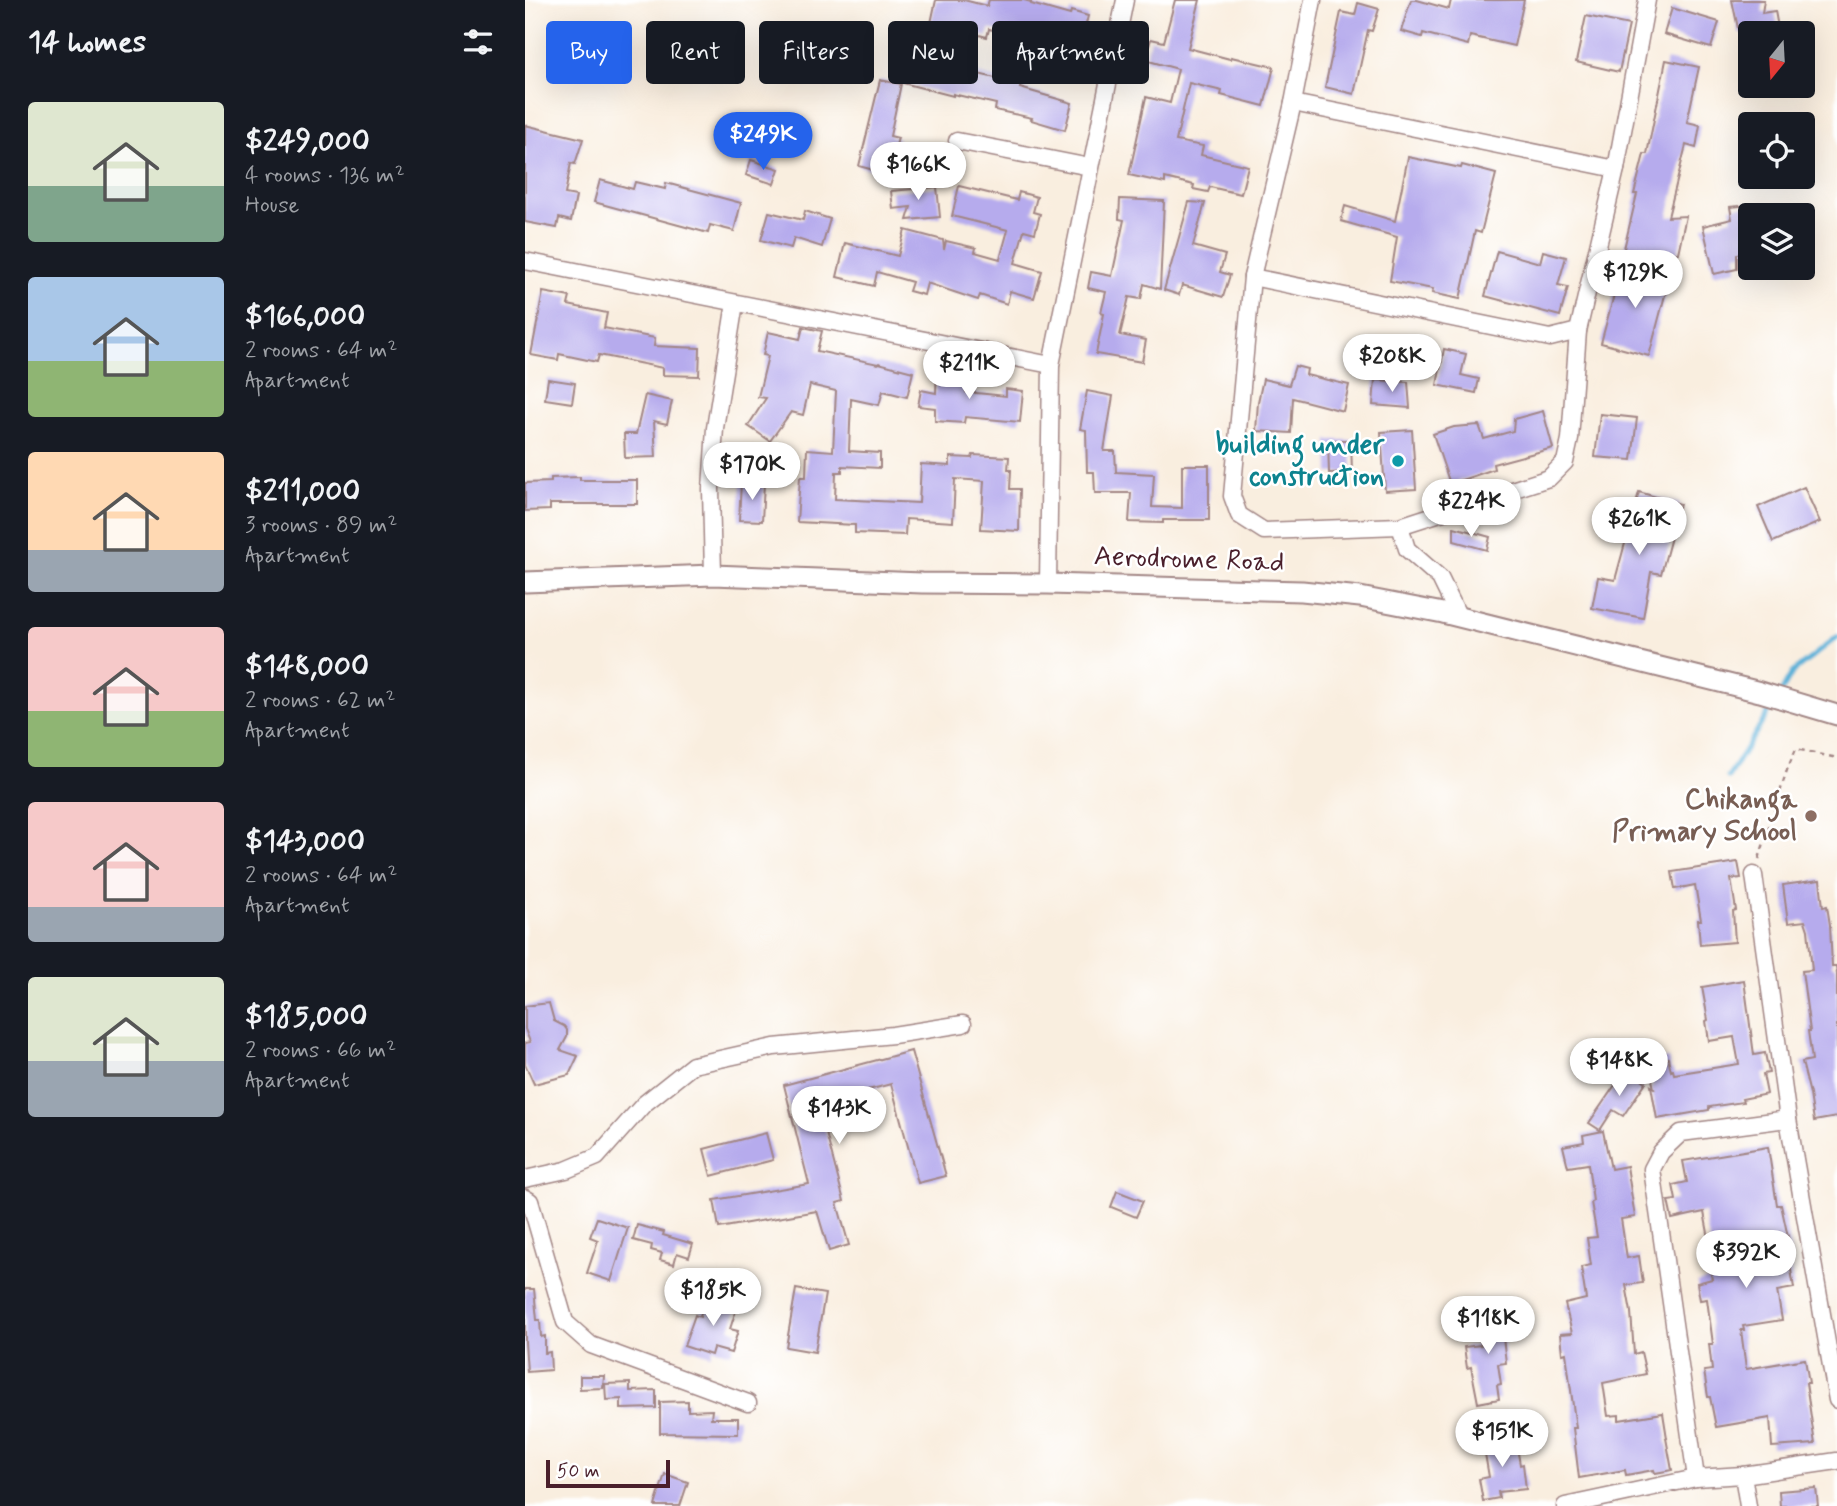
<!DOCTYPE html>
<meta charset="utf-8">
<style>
body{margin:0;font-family:Mynerve,sans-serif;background:#242831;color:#f1f3f6;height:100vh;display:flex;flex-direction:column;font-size:26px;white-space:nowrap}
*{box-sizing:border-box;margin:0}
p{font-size:23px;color:#9ea1a6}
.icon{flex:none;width:38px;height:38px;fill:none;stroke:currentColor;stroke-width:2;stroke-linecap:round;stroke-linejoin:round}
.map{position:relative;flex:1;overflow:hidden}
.sheet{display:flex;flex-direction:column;background:#171b24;width:525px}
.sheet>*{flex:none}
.banner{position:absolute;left:21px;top:21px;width:665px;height:63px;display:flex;gap:14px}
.needle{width:46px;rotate:198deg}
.buttons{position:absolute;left:1213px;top:21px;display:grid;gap:14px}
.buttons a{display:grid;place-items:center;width:77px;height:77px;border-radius:7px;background:#171b24;box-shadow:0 7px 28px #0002;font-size:35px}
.scale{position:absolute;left:21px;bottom:18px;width:124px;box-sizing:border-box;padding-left:7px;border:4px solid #4a1f2b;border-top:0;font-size:19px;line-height:24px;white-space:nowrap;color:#4a1f2b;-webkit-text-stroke:5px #fff;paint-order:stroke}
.price{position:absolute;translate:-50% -60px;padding:0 16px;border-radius:24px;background:#fff;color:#222;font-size:23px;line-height:46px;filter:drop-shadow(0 2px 4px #0008)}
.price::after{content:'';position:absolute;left:50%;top:42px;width:21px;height:16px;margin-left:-10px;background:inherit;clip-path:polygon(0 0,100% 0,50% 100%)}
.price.on{background:#2563eb;color:#fff}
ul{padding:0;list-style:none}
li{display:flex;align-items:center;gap:21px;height:175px;padding:0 28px}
li span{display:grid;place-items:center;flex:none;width:196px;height:140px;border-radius:7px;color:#555}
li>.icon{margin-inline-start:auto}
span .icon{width:84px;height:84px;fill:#fffc;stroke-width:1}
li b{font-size:30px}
h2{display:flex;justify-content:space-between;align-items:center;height:84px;padding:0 28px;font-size:30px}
.pill{padding:0 24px;border-radius:7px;background:#171b24;box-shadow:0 7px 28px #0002;font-size:24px;line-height:63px}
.pill.on{background:#2563eb;color:#fff}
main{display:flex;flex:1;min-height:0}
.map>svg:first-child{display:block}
</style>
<main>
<section class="sheet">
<h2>14 homes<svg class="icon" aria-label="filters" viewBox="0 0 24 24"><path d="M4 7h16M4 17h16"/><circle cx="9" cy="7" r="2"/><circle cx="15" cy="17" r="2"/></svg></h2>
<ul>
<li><span style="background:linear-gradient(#dfe7d0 60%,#7fa58c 0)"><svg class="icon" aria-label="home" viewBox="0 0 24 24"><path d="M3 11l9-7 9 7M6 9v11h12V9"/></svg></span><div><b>$249,000</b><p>4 rooms · 136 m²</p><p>House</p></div></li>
<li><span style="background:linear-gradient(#a9c7e8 60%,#8fb573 0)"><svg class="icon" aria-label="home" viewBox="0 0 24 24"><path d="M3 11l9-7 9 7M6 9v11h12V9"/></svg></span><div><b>$166,000</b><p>2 rooms · 64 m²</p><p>Apartment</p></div></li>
<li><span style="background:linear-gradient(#ffd9b3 70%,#9aa5b1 0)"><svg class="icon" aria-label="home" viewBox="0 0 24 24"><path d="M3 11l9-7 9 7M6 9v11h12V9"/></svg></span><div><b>$211,000</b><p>3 rooms · 89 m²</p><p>Apartment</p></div></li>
<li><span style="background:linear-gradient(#f6c9c9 60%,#8fb573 0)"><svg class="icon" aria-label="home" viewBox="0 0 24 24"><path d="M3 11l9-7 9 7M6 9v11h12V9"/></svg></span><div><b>$148,000</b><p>2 rooms · 62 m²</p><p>Apartment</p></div></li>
<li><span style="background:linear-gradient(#f6c9c9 75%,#9aa5b1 0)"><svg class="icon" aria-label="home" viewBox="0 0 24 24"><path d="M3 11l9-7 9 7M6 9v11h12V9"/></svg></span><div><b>$143,000</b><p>2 rooms · 64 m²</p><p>Apartment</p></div></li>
<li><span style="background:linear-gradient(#dfe7d0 60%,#9aa5b1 0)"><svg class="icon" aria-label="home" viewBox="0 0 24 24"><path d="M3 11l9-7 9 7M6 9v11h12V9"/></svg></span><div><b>$185,000</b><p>2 rooms · 66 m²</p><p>Apartment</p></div></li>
</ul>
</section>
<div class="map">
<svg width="1312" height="1506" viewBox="0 0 1312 1506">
<rect width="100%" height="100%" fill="#fff"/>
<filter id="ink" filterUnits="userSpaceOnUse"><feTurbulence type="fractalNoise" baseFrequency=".0143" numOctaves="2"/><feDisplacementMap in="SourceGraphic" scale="14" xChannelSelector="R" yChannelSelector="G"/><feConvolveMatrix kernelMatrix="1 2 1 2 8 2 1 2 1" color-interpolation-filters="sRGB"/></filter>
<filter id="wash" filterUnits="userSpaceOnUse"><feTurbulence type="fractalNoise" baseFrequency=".00686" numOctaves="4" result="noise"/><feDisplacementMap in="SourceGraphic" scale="28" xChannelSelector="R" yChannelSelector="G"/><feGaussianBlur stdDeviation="1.57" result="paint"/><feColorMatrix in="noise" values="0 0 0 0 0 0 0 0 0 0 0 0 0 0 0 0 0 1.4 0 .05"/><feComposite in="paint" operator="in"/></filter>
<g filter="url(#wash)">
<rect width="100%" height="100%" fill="#f9eedf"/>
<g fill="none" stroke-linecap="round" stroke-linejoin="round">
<g stroke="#5cb1d8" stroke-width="5">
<path d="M 1255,694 L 1267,673 L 1312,637"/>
<path d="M 1203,777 L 1250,702"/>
</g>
</g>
<g id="blocks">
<g fill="#b6abed">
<path d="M 411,0 L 439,0 L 462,6 L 464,0 L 499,0 L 506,2 L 506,4 L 545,15 L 546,11 L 563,16 L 556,44 L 500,29 L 498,37 L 464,29 L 462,37 L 406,23 Z"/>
<path d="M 650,0 L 675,0 L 663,48 L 705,59 L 706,57 L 749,67 L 739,106 L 696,95 L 697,91 L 664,83 L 651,141 L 678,146 L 676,155 L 723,166 L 716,194 L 685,187 L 683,192 L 668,189 L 669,185 L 640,178 L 640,183 L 604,175 L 621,97 L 645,103 L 653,69 L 620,60 L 626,39 L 639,42 Z"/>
<path d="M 886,0 L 892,0 L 924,9 L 926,0 L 999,0 L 989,46 L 945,36 L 943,45 L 898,33 L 897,37 L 876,31 Z"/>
<path d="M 1207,0 L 1239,0 L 1237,13 L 1250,11 L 1254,33 L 1214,33 Z"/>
<path d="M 833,3 L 854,9 L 847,31 L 843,30 L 829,94 L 800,87 L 816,12 L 830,15 Z"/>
<path d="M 1147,8 L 1194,22 L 1186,48 L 1139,34 Z"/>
<path d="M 1061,16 L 1104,25 L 1094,72 L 1051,62 Z"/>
<path d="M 384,42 L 403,46 L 400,58 L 453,71 L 453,74 L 496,84 L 495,88 L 547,103 L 540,130 L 506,120 L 507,118 L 470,110 L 471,104 L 428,94 L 428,96 L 374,82 Z"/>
<path d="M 1141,60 L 1174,67 L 1162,122 L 1175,125 L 1171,148 L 1161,145 L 1143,217 L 1161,216 L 1153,253 L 1097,257 L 1112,194 L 1109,194 L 1119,154 L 1122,154 Z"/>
<path d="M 355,80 L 376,84 L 365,136 L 373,138 L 363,174 L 334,166 Z"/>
<path d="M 0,125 L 58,139 L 50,164 L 46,163 L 40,194 L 51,196 L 46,221 L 34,218 L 32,228 L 0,222 Z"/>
<path d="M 883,157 L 936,168 L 937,165 L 971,174 L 956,233 L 950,231 L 935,299 L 907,293 L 908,289 L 865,281 L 872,237 L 816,221 L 820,206 L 870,221 Z"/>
<path d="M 226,160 L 254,169 L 249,184 L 221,175 Z"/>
<path d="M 75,180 L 108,189 L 110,182 L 140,189 L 141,183 L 216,203 L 209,231 L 185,225 L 183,233 L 69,202 Z"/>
<path d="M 434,186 L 492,200 L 494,192 L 512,197 L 508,212 L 515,214 L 510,233 L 499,230 L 490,263 L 517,271 L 509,298 L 485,291 L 482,304 L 455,295 L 453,300 L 402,283 L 399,295 L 384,291 L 387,282 L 352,272 L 349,286 L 312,277 L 320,243 L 373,256 L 380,230 L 418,240 L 419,250 L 421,241 L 451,248 L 450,252 L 475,259 L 483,230 L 427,216 Z"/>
<path d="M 412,187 L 415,217 L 382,220 L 386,207 L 368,209 L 366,191 Z"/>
<path d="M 595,199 L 639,201 L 635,289 L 619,284 L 616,299 L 604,297 L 595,335 L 621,340 L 617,362 L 571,354 L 579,314 L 576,313 L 581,292 L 563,288 L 566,272 L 587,276 L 599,220 L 594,219 Z"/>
<path d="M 664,202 L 680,203 L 668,246 L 700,255 L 695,272 L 705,275 L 698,297 L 657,285 L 654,295 L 639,290 Z"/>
<path d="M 1225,205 L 1225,252 L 1212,254 L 1212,269 L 1189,274 L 1178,226 L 1207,219 L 1205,207 Z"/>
<path d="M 280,211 L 305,219 L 297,247 L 269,238 L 266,248 L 236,240 L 244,212 L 278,220 Z"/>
<path d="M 972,251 L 1015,263 L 1018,251 L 1041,257 L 1033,285 L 1043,287 L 1035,316 L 960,296 Z"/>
<path d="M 1095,264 L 1145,276 L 1124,356 L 1076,343 L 1090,291 L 1088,291 Z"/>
<path d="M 18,292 L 45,297 L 43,305 L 82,313 L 79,328 L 130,338 L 129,346 L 175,348 L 174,376 L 138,375 L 138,368 L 74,355 L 72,362 L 34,354 L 33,360 L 6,355 Z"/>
<path d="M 278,327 L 297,331 L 292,351 L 353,364 L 354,363 L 388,372 L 382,397 L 358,391 L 354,405 L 326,399 L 324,451 L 355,453 L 355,468 L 317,466 L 317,472 L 311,472 L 310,499 L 394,503 L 396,464 L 425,466 L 425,457 L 447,458 L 448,455 L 484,457 L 483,470 L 486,470 L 485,489 L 495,489 L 494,531 L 456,529 L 459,481 L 430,479 L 428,522 L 381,519 L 380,535 L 330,533 L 330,525 L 272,522 L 275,477 L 281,477 L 282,449 L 308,451 L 311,391 L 285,385 L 278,415 L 266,412 L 245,441 L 223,426 L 241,398 L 233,397 L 243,356 L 238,355 L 243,332 L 275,339 Z"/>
<path d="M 919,349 L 941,354 L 936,375 L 954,379 L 951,393 L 912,385 Z"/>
<path d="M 770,366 L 782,369 L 781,375 L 824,385 L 818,411 L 768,398 L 766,433 L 731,431 L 733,402 L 738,379 L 764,385 Z"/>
<path d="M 412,369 L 442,371 L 441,392 L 481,396 L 481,389 L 498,391 L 495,422 L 440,417 L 439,423 L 410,421 L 410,408 L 393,406 L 396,390 L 411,393 Z"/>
<path d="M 23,379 L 50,383 L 47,403 L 20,399 Z"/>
<path d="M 850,380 L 883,382 L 885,408 L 848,405 Z"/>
<path d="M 562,391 L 588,396 L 579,451 L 590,451 L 591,472 L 629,474 L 627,507 L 657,508 L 657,465 L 684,465 L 684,520 L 638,520 L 638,523 L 604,522 L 606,493 L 570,493 L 569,472 L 562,472 L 561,430 L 555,429 Z"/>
<path d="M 120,395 L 147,401 L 142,424 L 129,421 L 131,457 L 100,458 L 99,434 L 111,434 Z"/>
<path d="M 1018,411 L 1028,448 L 968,464 L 969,469 L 925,484 L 908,434 L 929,427 L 954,425 L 959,439 L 988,431 L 989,419 Z"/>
<path d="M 1075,414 L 1112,418 L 1107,460 L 1070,457 Z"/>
<path d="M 887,430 L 891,489 L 860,491 L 856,432 Z"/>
<path d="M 803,440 L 826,440 L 827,472 L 804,473 Z"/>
<path d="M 55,477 L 55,480 L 112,480 L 112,504 L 25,504 L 25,510 L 0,511 L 0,483 L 26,482 L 26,478 Z"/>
<path d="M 216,482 L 239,483 L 237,521 L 214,520 Z"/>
<path d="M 1279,487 L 1295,522 L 1248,542 L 1233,507 Z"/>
<path d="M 1114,492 L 1155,504 L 1136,574 L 1126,572 L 1118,618 L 1067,608 L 1073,577 L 1090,580 Z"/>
<path d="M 929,527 L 965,537 L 962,550 L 929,541 Z"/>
<path d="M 1213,862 L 1216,878 L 1206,879 L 1211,910 L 1208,911 L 1210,942 L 1175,945 L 1173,920 L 1176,920 L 1170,885 L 1150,889 L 1147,872 Z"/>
<path d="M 1295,880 L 1298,907 L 1302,906 L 1305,925 L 1307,966 L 1311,966 L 1312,975 L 1312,1117 L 1289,1121 L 1285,1094 L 1277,1062 L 1287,1060 L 1283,1031 L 1285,1031 L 1277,971 L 1287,970 L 1283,930 L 1280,921 L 1263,923 L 1258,885 Z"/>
<path d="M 1219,980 L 1229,1055 L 1240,1053 L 1244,1073 L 1238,1074 L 1242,1094 L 1217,1099 L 1218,1102 L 1184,1107 L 1184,1110 L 1132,1119 L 1126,1086 L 1129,1088 L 1123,1063 L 1143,1058 L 1146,1071 L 1148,1070 L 1149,1074 L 1214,1064 L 1209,1037 L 1184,1041 L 1181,1021 L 1183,1020 L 1177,987 Z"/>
<path d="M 24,1003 L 29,1021 L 39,1026 L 42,1030 L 42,1037 L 35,1050 L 53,1056 L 44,1075 L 9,1084 L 0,1064 L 0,1043 L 5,1042 L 0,1029 L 0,1006 Z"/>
<path d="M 386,1051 L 421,1176 L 393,1183 L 366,1084 L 293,1103 L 319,1201 L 312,1203 L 324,1245 L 304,1251 L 292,1211 L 194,1228 L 189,1200 L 284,1184 L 259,1085 Z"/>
<path d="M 1101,1069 L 1121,1082 L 1098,1116 L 1088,1110 L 1075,1130 L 1064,1123 Z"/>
<path d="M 1078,1131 L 1086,1169 L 1102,1166 L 1110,1217 L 1096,1219 L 1102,1258 L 1114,1256 L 1118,1283 L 1101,1285 L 1106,1312 L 1109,1354 L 1116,1352 L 1121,1374 L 1078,1383 L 1083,1416 L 1094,1415 L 1094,1420 L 1138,1413 L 1142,1438 L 1141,1438 L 1147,1470 L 1130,1473 L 1129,1470 L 1101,1475 L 1100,1470 L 1054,1478 L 1048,1428 L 1051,1428 L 1041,1353 L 1037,1354 L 1035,1334 L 1047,1333 L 1040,1304 L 1061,1299 L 1056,1267 L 1066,1265 L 1062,1238 L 1072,1237 L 1066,1202 L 1068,1201 L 1063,1164 L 1043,1167 L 1038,1146 L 1059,1142 L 1058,1135 Z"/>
<path d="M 241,1133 L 248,1160 L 186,1176 L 179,1149 Z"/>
<path d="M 1243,1147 L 1252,1205 L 1256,1205 L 1263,1237 L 1266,1258 L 1264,1258 L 1269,1288 L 1252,1291 L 1257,1320 L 1218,1326 L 1219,1330 L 1216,1330 L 1221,1369 L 1280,1359 L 1284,1383 L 1281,1383 L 1290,1444 L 1247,1447 L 1245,1418 L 1191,1427 L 1185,1397 L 1183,1397 L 1179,1371 L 1187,1370 L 1184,1344 L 1188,1344 L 1182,1299 L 1175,1300 L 1172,1283 L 1187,1279 L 1180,1251 L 1186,1249 L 1179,1212 L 1147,1219 L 1143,1201 L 1151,1200 L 1148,1185 L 1162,1182 L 1158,1161 Z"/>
<path d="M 592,1191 L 618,1201 L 611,1217 L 586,1207 Z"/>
<path d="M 72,1218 L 103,1228 L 86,1281 L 62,1273 L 73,1240 L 65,1237 Z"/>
<path d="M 112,1225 L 139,1232 L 138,1235 L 168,1244 L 164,1257 L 152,1253 L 149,1264 L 135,1260 L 137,1253 L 126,1250 L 127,1245 L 108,1240 Z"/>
<path d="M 0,1289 L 9,1289 L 12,1320 L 15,1320 L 16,1337 L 20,1336 L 20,1353 L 25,1352 L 26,1370 L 2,1372 L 0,1342 Z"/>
<path d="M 271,1289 L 300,1294 L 290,1352 L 261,1347 Z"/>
<path d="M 189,1297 L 213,1304 L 205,1329 L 213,1331 L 206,1353 L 188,1348 L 186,1355 L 159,1346 L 170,1315 L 175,1317 L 179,1303 L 186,1305 Z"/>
<path d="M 978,1310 L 979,1329 L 977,1329 L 981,1363 L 973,1364 L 976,1384 L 972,1385 L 974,1399 L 953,1403 L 946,1367 L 942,1368 L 939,1347 L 956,1345 L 952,1313 Z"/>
<path d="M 55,1376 L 79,1376 L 78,1388 L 55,1389 Z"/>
<path d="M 105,1383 L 105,1391 L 131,1390 L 131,1408 L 96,1409 L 96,1399 L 81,1400 L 80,1384 Z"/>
<path d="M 163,1401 L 163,1411 L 187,1410 L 186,1418 L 213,1418 L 213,1434 L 135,1433 L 135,1402 Z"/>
<path d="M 990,1436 L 995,1465 L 998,1464 L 1001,1489 L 973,1492 L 974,1498 L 958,1501 L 954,1479 L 964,1477 L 958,1442 Z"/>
<path d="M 140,1474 L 163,1482 L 155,1506 L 130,1506 Z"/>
<path d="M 1291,1488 L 1293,1506 L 1255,1506 L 1254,1491 Z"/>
</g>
</g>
</g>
<g filter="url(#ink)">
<use href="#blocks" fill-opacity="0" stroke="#a28685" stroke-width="2"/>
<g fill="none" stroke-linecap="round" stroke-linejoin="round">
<defs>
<g id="minor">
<path d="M 788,0 L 768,103 L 727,277 L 707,496 L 714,515 L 739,531 L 875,526 L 1024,478 L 1040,462 L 1045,439 L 1053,331"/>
<path d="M 768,103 L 1091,169"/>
<path d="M 432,141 L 565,167"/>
<path d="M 0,261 L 526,365"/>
<path d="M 727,277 L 1025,338 L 1053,331 L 1091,169 L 1122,0"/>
<path d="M 875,526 L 882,549 L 915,578 L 934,617"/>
<path d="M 188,575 L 186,489 L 190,428 L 210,303"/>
<path d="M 523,584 L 526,365 L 600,0"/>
<path d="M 1229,875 L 1263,1119 L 1312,1400"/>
<path d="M 0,1179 L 41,1170 L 72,1157 L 119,1104 L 168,1065 L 249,1047 L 368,1035 L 438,1024"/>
<path d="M 0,1198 L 5,1201 L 40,1322 L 66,1345 L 223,1403"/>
<path d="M 1218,1475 L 1223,1506"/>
<path d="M 1171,1478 L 1127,1169 L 1136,1152 L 1156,1133 L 1263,1119"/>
<path d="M 1040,1506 L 1171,1478 L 1218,1475 L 1312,1461"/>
</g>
<path id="tertiary" d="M 0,582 L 188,575 L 397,583 L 523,584 L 777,591 L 835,597 L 918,613 L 1235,692 L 1312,715"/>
</defs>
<use href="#minor" stroke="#a28685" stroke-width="19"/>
<use href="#tertiary" stroke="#a28685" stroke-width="23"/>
<path stroke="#a28685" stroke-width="2.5" stroke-dasharray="5 5" stroke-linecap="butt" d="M 1234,859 L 1262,770 L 1271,749 L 1312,758"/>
<use href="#minor" stroke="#fff" stroke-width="16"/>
<use href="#tertiary" stroke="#fff" stroke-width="19"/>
</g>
</g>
<circle fill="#0f9aa8" stroke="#fff" stroke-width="2.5" cx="873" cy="461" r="7"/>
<circle fill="#8d6e63" stroke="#fff" stroke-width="2.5" cx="1286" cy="816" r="7"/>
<g text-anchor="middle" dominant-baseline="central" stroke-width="5" stroke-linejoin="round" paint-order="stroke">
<g font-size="28" font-weight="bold" fill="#0d838f" stroke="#fff" text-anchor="end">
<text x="859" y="445">building under<tspan x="859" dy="32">construction</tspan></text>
</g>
<g font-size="28" fill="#4a1f2b" stroke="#fff">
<text transform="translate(664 560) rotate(2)">Aerodrome Road</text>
</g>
<g font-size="28" font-weight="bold" fill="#785e54" stroke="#fff" text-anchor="end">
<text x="1272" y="800">Chikanga<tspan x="1272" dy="32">Primary School</tspan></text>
</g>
</g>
</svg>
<div class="buttons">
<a><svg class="needle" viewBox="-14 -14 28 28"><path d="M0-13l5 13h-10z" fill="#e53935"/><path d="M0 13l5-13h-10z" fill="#9ea1a6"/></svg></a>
<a><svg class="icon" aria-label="locate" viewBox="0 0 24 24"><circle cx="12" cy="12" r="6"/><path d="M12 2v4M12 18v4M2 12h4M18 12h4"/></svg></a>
<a><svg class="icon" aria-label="layers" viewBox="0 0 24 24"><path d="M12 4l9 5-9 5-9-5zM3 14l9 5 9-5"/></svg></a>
</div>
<div class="scale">50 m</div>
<b class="price on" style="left:238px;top:172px">$249K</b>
<b class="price" style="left:393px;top:202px">$166K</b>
<b class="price" style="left:1110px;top:310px">$129K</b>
<b class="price" style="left:867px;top:394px">$208K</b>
<b class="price" style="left:444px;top:401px">$211K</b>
<b class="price" style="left:227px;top:502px">$170K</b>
<b class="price" style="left:946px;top:539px">$224K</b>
<b class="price" style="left:1114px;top:557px">$261K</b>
<b class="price" style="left:1094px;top:1098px">$148K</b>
<b class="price" style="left:314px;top:1146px">$143K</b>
<b class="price" style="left:1221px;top:1290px">$392K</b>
<b class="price" style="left:188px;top:1328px">$185K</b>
<b class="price" style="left:963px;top:1356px">$118K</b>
<b class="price" style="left:977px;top:1469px">$151K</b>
<div class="banner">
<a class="pill on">Buy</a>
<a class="pill">Rent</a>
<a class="pill">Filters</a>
<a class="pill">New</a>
<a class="pill">Apartment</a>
</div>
</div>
</main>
